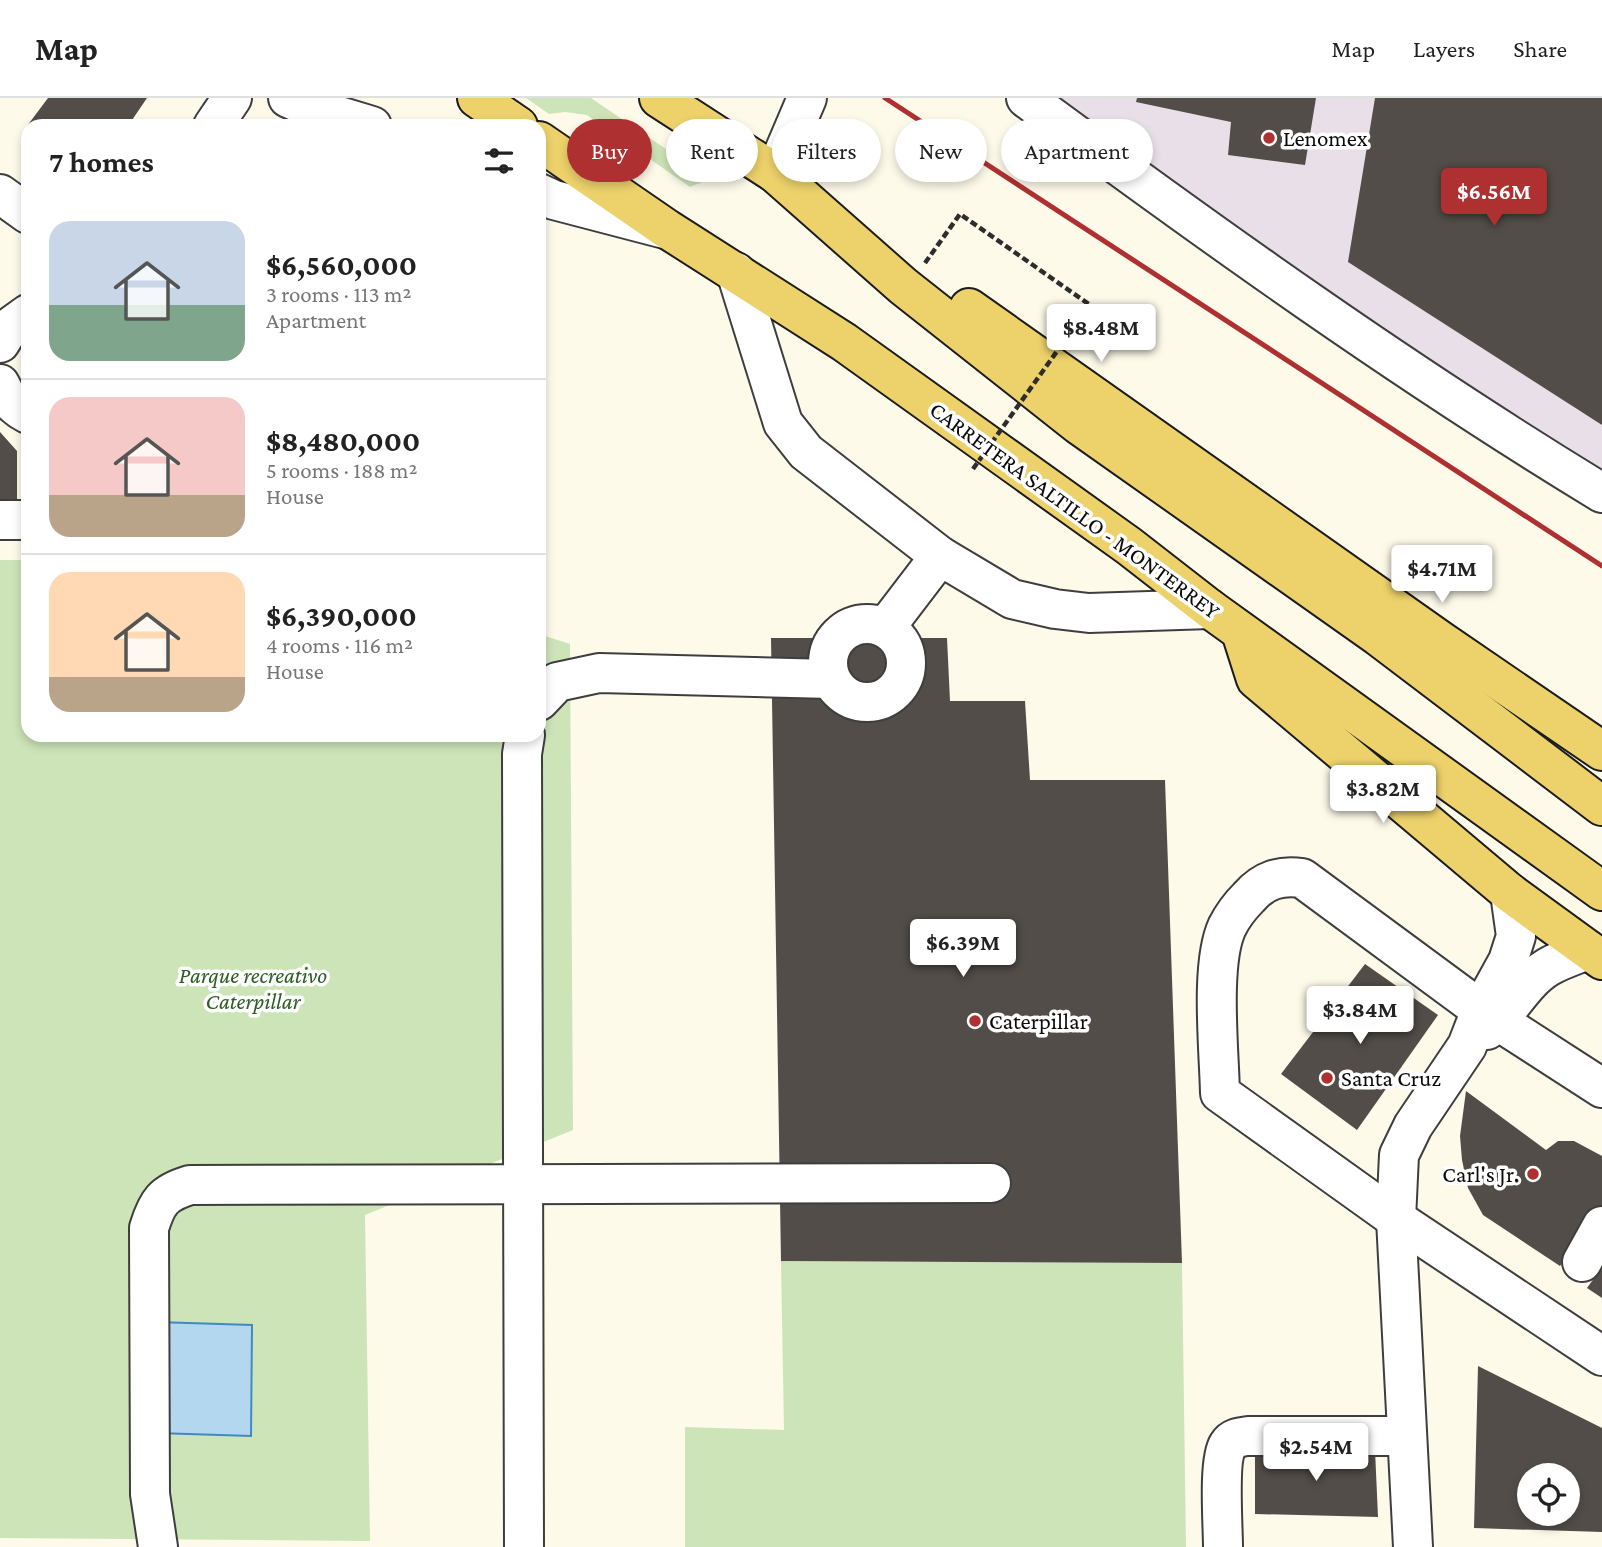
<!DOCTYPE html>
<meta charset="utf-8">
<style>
body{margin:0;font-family:"Crimson Pro",serif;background:#f2f2f2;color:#222;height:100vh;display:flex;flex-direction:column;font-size:26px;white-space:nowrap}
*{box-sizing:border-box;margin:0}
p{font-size:23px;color:#767676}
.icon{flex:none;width:38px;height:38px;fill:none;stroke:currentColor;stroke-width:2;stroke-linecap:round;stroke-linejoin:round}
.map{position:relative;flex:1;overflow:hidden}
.side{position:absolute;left:21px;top:21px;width:525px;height:623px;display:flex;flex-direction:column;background:#fff;border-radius:21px;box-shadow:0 4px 10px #0003}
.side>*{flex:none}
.hud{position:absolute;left:567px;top:21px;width:665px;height:63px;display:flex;gap:14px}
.buttons{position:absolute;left:1517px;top:1365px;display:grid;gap:14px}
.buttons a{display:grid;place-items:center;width:63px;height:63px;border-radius:50%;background:#fff;box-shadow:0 4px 10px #0003;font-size:35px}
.price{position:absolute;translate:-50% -60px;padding:0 16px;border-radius:7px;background:#fff;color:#222;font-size:23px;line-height:46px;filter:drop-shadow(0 2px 4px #0008)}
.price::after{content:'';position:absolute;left:50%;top:42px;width:21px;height:16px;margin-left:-10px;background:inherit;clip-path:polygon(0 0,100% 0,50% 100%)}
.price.current{background:#ae3031;color:#fff}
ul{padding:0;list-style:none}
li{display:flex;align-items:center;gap:21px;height:175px;padding:0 28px}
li+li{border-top:2px solid #e0e0e0}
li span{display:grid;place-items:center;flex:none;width:196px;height:140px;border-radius:21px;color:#555}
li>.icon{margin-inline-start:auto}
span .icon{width:84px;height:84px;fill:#fffc;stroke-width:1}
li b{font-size:30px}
h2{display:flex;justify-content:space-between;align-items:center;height:84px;padding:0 28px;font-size:30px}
.pill{padding:0 24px;border-radius:32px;background:#fff;box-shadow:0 4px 10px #0003;font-size:24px;line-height:63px}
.pill.current{background:#ae3031;color:#fff}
header{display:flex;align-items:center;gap:42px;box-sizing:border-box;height:98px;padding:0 35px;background:#fff;border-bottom:2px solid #e0e0e0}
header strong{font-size:33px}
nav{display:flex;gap:38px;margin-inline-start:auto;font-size:24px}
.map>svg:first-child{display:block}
</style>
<header>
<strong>Map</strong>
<nav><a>Map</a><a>Layers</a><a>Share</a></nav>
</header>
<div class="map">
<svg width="1602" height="1449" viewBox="0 0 1602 1449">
<rect width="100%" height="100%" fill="#fdfaea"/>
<path fill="#e9dfe9" d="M 1058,0 L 1602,0 L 1602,397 Z"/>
<g fill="#cde4b8">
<path d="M 526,0 L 591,0 L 710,81 L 690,89 L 587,17 L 565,14 L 549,16 Z"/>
<path d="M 0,462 L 28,462 L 28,637 L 539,637 L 539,536 L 570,546 L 573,1032 L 365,1117 L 370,1443 L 0,1440 Z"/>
<path d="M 781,1163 L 1182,1165 L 1186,1449 L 685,1449 L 685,1329 L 784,1332 Z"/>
</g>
<path fill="#b4d7f0" stroke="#4189c1" stroke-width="2" d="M 156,1224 L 252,1227 L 251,1338 L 157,1335 Z"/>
<g fill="#524d48" fill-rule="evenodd">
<path d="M 48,0 L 147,0 L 128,28 L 27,28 Z"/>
<path d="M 1137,0 L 1316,0 L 1305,67 L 1228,57 L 1231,24 L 1136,4 Z"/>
<path d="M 1375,0 L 1602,0 L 1602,327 L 1348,164 Z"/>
<path d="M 0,334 L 17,353 L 17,408 L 0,407 Z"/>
<path d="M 771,540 L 947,540 L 950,603 L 1025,603 L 1030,682 L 1165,682 L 1182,1165 L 781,1163 Z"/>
<path d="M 1365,866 L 1438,917 L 1357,1032 L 1281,976 Z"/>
<path d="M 1466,993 L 1546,1052 L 1558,1043 L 1574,1043 L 1602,1058 L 1602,1111 L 1560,1168 L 1483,1117 L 1468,1090 L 1462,1062 L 1460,1038 Z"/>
<path d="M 1602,1169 L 1602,1200 L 1587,1190 Z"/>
<path d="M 1478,1268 L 1602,1330 L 1602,1434 L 1474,1430 ZM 1530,1377 L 1568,1377 L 1568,1416 L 1530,1416 Z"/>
<path d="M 1255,1351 L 1375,1352 L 1378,1419 L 1255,1416 Z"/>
</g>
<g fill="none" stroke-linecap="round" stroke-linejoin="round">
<defs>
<g id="minor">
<path d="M 288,0 L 306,8 L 372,28"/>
<path d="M 1026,0 C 1213,138 1403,274 1602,395"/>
<path d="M 213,28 L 232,0"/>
<path d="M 775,75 L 807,0"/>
<path d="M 539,95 L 554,102 L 665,131"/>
<path d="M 0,96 L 28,116"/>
<path d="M 736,174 L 783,325 L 806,354 L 940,458 L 1012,501 L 1055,511 L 1089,515 L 1210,511"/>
<path d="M 0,245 L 10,229 L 28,216"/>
<path d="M 0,286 C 6,300 14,309 28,316"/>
<path d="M 0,422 L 28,422"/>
<circle cx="867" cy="565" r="39"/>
<path d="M 885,530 L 940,458"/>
<path d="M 539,603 L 557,584 L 599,575 L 831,581"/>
<path d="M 1487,932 C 1510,914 1523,884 1548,869 C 1560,862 1575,857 1588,852"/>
<path d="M 1602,990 L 1481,912 L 1302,780 C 1280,777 1264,782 1249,799 C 1240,808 1233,817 1227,829 C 1210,866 1219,951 1220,995 L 1396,1121 L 1602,1258"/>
<path d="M 1582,1164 L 1602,1128"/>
<path d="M 158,1449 L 150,1396 L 149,1130 C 157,1104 163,1095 190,1087 L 991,1085"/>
<path d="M 524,1449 L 522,656 L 525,637"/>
<path d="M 1223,1449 C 1223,1428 1218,1362 1228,1347 C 1232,1340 1240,1339 1248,1338 L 1407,1338"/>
<path d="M 1413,1449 L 1396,1121 L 1399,1057 L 1413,1028 L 1467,948 L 1481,912 L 1508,863 L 1516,838 L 1510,795"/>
</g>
<g id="major">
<path d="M 477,0 L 518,28"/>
<path d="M 659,0 L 775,75 L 903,188 L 1079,327 L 1378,538 L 1602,708"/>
<path d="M 539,43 L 667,131 L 844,244 L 1129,448 L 1210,511 L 1602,793"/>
<path d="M 969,210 L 1441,543 L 1602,653"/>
<path d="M 1241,534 L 1256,581 L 1510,795 L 1602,862"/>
</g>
</defs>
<use href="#minor" stroke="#3e3e3e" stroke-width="42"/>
<use href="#major" stroke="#1c1c1c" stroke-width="42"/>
<path stroke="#2d2d2d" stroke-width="4.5" stroke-dasharray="7 3.5" stroke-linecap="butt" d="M 925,165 L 960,116 L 1090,207"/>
<use href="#minor" stroke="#fff" stroke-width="38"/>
<use href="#major" stroke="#edd26b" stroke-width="38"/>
<path stroke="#ae3031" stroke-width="5" d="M 885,0 L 1602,468"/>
<path stroke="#2d2d2d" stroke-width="4.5" stroke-dasharray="7 3.5" stroke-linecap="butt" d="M 973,371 L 1090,207"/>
</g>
<g fill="#ae3031" stroke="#fff" stroke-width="2.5">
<circle cx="1269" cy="40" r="7"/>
<circle cx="975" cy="923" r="7"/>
<circle cx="1327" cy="980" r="7"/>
<circle cx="1533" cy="1076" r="7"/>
</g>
<g text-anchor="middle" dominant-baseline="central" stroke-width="7" stroke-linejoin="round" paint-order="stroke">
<g font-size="23" fill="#0b0b0b" stroke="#fff" text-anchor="start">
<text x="1283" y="40">Lenomex</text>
<text x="989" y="923">Caterpillar</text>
<text x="1341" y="980">Santa Cruz</text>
<text x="1519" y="1076" text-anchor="end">Carl's Jr.</text>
</g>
<g font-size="23" fill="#0b0b0b" stroke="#fff">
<text transform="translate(1075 412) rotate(36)">CARRETERA SALTILLO - MONTERREY</text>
</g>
<g font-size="23" font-style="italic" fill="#2c5c22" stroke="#fff">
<text x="253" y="877">Parque recreativo<tspan x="253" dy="26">Caterpillar</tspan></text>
</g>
</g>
</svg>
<div class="buttons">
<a><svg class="icon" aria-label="locate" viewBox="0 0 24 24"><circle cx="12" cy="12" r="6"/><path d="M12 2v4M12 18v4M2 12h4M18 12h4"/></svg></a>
</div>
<b class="price current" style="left:1494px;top:130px">$6.56M</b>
<b class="price" style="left:1101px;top:266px">$8.48M</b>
<b class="price" style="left:1442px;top:507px">$4.71M</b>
<b class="price" style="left:1383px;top:727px">$3.82M</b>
<b class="price" style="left:963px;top:881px">$6.39M</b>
<b class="price" style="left:1360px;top:948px">$3.84M</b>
<b class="price" style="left:1316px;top:1385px">$2.54M</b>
<div class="hud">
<a class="pill current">Buy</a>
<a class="pill">Rent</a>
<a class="pill">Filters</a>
<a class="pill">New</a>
<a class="pill">Apartment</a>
</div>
<section class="side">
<h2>7 homes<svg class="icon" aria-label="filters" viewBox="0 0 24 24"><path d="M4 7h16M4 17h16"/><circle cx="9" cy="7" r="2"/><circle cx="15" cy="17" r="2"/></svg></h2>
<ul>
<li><span style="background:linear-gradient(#c9d6e8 60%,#7fa58c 0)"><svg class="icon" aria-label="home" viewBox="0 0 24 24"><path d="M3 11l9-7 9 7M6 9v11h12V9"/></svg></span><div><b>$6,560,000</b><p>3 rooms · 113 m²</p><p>Apartment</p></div></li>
<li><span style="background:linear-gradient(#f6c9c9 70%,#b9a48a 0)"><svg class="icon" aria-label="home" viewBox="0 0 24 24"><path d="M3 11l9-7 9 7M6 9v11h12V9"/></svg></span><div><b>$8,480,000</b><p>5 rooms · 188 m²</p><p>House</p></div></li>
<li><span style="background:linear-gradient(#ffd9b3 75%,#b9a48a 0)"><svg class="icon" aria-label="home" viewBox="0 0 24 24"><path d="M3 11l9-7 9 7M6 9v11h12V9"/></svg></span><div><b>$6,390,000</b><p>4 rooms · 116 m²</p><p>House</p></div></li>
</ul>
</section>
</div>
